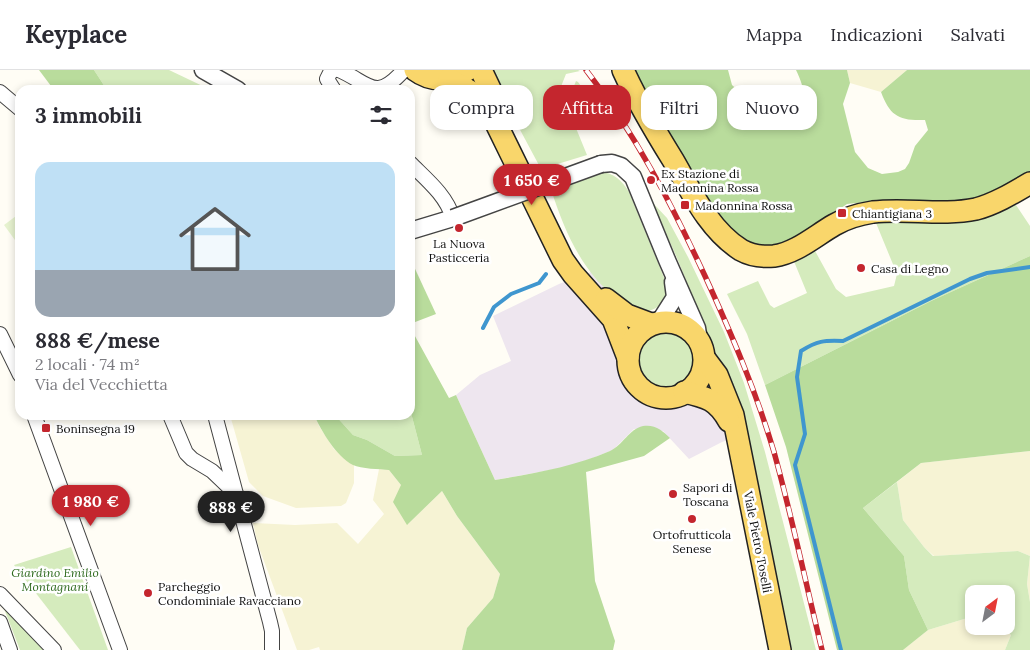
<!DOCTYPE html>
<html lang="it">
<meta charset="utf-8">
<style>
body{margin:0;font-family:Lora,serif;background:#f2f2f3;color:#2b2b33;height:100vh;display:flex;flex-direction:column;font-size:19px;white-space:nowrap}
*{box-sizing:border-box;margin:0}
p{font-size:16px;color:#7c7c81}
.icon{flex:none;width:28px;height:28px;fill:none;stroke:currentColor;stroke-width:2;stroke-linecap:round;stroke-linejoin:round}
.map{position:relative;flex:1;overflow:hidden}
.drawer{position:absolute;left:15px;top:15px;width:400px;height:335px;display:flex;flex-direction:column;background:#fff;border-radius:15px;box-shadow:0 2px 8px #0003}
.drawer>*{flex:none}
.guide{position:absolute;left:430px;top:15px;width:475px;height:45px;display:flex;gap:10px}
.needle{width:32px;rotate:32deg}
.buttons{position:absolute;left:965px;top:515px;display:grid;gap:10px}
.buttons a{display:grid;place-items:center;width:50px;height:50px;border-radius:10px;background:#fff;box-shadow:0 2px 8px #0003;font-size:25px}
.price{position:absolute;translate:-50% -42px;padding:0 11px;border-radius:18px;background:#c4262e;color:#fff;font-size:16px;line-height:32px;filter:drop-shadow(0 1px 2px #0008)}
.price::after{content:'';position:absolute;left:50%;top:30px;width:15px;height:11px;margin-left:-8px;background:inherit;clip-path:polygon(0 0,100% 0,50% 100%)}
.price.current{background:#222;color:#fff}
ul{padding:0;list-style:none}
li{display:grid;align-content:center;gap:10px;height:265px;padding:0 20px}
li+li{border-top:1px solid #e1e1e2}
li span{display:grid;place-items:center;height:155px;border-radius:15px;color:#555}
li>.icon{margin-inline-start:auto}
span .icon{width:90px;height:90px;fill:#fffc;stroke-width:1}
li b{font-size:21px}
h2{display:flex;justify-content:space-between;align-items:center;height:60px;padding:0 20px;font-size:21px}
.tag{padding:0 18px;border-radius:15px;background:#fff;box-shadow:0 2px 8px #0003;font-size:18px;line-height:45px}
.tag.current{background:#c4262e;color:#fff}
header{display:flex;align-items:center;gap:30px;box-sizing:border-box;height:70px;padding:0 25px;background:#fff;border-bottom:1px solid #e1e1e2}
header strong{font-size:24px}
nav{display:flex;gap:28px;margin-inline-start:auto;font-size:18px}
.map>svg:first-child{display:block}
</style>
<header>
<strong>Keyplace</strong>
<nav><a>Mappa</a><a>Indicazioni</a><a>Salvati</a></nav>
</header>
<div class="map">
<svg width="1030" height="580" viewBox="0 0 1030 580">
<rect width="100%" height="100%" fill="#fffdf5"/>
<path fill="#eee6ef" d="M 591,202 L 596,209 L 639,241 L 672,243 L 688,246 L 707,262 L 740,344 L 745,364 L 722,372 L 689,389 L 663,361 L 634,359 L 613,380 L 572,396 L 495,410 L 456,325 L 480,305 L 511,291 L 493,246 L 559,214 Z"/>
<g fill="#f6f3d4">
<path d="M 847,0 L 907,0 L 881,22 L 850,13 Z"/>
<path d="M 230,345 L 314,345 L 319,356 L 334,379 L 354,395 L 354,413 L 346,433 L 341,436 L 296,438 L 263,426 L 249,412 Z"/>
<path d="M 1030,381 L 1030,532 L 1027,514 L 1030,486 L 1018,481 L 934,486 L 924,477 L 903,450 L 897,412 L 921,393 Z"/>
<path d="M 379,399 L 389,400 L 401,415 L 408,454 L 442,421 L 457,446 L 500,504 L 493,528 L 467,558 L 462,580 L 320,580 L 319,577 L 309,580 L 297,580 L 258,475 L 253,453 L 295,455 L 337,453 L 358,474 L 384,444 L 373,430 Z"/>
<path d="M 974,546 L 974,556 L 1000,556 L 1011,565 L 1005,580 L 903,580 L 928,560 Z"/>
</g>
<g fill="#d5ebbd">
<path d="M 94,0 L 169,0 L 211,20 L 107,20 Z"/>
<path d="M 488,0 L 578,0 L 580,1 L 566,4 L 560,19 L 587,85 L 541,99 Z"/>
<path d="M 576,11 L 578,12 L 608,53 L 603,55 L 574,16 Z"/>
<path d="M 600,101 C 614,104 621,109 629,122 L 665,210 C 666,214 667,220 667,225 C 664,236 649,244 639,241 C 630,238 602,217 596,209 C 574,183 561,151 551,119 Z"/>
<path d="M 652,132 L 667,148 L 688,187 L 724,262 L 744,313 L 765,382 L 816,580 L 792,580 L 755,405 L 740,344 L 677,188 Z"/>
<path d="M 1014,132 L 1030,156 L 1030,186 L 931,231 L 765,315 L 747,264 L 727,224 L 758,211 L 770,235 L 774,238 L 807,223 L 793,189 L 814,179 L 836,219 L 846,227 L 894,216 L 897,204 L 876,153 L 900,151 Z"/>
<circle cx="666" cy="290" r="31"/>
<path d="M 410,339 L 422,385 L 395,386 L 367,370 L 353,365 L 335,345 L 410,345 Z"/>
<path d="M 897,412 L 903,450 L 924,477 L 933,486 L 1018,481 L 1030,486 L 1027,514 L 1030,532 L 1030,580 L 1005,580 L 1011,565 L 1000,556 L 1006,556 L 1006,524 L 974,524 L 974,546 L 928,560 L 909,520 L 904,486 L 863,438 Z"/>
<path d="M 71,477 L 108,580 L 80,580 L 14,495 Z"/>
<path d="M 3,536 L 45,580 L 20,580 Z"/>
</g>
<g fill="#b9dc9c">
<path d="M 39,0 L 94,0 L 107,20 L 54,20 Z"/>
<path d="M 635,0 L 728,0 L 732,15 L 771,51 L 794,49 C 808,31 805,19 796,0 L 847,0 L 850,13 L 843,34 L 855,82 L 868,98 L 882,104 L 898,102 L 905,99 L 909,93 L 915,76 L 928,60 L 925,50 C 899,51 890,46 881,22 L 907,0 L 1030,0 L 1030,102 L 990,125 L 964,132 L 875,131 L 847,134 L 798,168 L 789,173 L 762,178 L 739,168 L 714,142 L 639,13 Z"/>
<path d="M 1030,186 L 1030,381 L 921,393 L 863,438 L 904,486 L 909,520 L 928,560 L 903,580 L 837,580 L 786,377 L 765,315 L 931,231 Z"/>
<path d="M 410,188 L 436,244 L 410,254 Z"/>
<path d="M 410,257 L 449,328 L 456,325 L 495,410 C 535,403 573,397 610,381 C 623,375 629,359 643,356 C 655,354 663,361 670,368 L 644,386 L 586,402 L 595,511 L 615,571 L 613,580 L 462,580 L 467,558 L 493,528 L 500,504 L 457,446 L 442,421 L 407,455 L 393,432 L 401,415 L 389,400 C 380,399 361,399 353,395 C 336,386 322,362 314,345 L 335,345 L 353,365 L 367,370 L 395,386 L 422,385 L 410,339 Z"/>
</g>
<path fill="#e6f2cf" d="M 20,143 L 20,177 L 4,155 Z"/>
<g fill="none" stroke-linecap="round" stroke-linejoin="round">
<g stroke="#3f96cf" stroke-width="4">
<path d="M 483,258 L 494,237 L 511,224 L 539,213 L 546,204"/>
<path d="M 841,580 L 795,395 L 805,364 L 797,307 L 801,281 C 817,271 824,270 843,271 L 970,209 L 987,203 L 1030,197"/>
</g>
<defs>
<g id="minor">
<path d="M 334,0 L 330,3 L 327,9 L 334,20"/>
<path d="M 339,0 C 369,13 375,33 404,0"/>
<path d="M 0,22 L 20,39"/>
<path d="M 410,93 C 427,110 446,125 453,148"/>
<path d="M 0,264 L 20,305"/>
<path d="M 34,345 L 120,580"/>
<path d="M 170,345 L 186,383 L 192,389 L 212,401 L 236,424"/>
<path d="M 215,345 L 270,552 L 272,561 L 272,580"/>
<path d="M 0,524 L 54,580"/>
<path d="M 0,552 L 10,580"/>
</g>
<g id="tertiary">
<path d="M 203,0 L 238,20"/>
<path d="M 601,94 L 612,93 L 621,96 L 633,107 L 667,190 L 697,258 L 699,270"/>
<path d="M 410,161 L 453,148"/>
<path d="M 659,252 L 675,227 L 673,212"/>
</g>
<g id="primary">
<path d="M 415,0 C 431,12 451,12 467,0"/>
<path d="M 481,0 L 500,40"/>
<path d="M 623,0 C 637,31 655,61 673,90 C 691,121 709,160 741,180 C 750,185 763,187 774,186 C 796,183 815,166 834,155 C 846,148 860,144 873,142 C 907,138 942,146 976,139 C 995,134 1013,123 1030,113"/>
<path d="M 449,9 L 475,24 L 489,39 L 563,190 L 573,204 L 613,249 L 628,288"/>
<path d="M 606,229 L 627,245 L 651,254"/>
<circle cx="666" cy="290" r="38"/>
<path d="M 705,289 L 717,305 L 733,345 L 780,580"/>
<path d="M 684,322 C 707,327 717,330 729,351"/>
</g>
</defs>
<use href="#minor" stroke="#444" stroke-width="16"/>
<use href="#tertiary" stroke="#444" stroke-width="19"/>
<use href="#primary" stroke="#222" stroke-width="24"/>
<use href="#minor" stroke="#fff" stroke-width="14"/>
<use href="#tertiary" stroke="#fff" stroke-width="16"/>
<use href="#primary" stroke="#f9d66b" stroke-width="21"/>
<defs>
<path id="rail" d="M 586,0 C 635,63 671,133 705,206 C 731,263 756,321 774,382 C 792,447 806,514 822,580"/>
</defs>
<use href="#rail" stroke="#c4262e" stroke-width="5.5"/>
<use href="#rail" stroke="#fff" stroke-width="4" stroke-dasharray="11" stroke-linecap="butt"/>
<defs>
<path id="tertiary-bridge" d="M 453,148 L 601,94"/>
</defs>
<use href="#tertiary-bridge" stroke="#444" stroke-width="19" stroke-linecap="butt"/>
<use href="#tertiary-bridge" stroke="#fff" stroke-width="16"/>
</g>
<g fill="#c4262e" stroke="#fff" stroke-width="2">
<circle cx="651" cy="110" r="5"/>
<rect x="680" y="130" width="10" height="10" rx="2.5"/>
<rect x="837" y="138" width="10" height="10" rx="2.5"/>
<circle cx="459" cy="158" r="5"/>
<circle cx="861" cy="198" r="5"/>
<rect x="41" y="353" width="10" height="10" rx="2.5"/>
<circle cx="673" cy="424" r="5"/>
<circle cx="692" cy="449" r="5"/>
<circle cx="148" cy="523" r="5"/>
</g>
<g text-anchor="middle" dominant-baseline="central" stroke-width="5" stroke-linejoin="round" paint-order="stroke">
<g font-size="12" fill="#111" stroke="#fff" text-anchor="start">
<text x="661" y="103">Ex Stazione di<tspan x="661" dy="14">Madonnina Rossa</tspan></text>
<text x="695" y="135">Madonnina Rossa</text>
<text x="852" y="143">Chiantigiana 3</text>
<text x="459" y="173" text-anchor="middle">La Nuova<tspan x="459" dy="14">Pasticceria</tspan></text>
<text x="871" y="198">Casa di Legno</text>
<text x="56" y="358">Boninsegna 19</text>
<text x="683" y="417">Sapori di<tspan x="683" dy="14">Toscana</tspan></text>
<text x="692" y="464" text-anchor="middle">Ortofrutticola<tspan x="692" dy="14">Senese</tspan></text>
<text x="158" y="516">Parcheggio<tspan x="158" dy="14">Condominiale Ravacciano</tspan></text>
</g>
<g font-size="12" fill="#111" stroke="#fff">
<text transform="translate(758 472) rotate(79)">Viale Pietro Toselli</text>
</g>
<g font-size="12" font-style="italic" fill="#2f6b1f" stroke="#fff">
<text x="55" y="502">Giardino Emilio<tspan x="55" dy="14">Montagnani</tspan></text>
</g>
</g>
</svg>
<div class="buttons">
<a><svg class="needle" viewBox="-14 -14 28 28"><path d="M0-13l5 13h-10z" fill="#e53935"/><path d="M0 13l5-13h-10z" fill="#7c7c81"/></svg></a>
</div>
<b class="price" style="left:532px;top:136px">1 650 €</b>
<b class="price" style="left:91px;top:457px">1 980 €</b>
<b class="price current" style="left:231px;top:463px">888 €</b>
<div class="guide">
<a class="tag">Compra</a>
<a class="tag current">Affitta</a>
<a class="tag">Filtri</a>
<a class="tag">Nuovo</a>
</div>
<section class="drawer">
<h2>3 immobili<svg class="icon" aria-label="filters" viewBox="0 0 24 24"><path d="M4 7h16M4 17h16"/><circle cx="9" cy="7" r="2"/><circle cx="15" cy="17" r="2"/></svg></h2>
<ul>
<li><span style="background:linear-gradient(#bfe0f5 70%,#9aa5b1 0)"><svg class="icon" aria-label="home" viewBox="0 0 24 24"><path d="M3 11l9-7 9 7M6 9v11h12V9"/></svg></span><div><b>888 €/mese</b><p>2 locali · 74 m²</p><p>Via del Vecchietta</p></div></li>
</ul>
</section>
</div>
